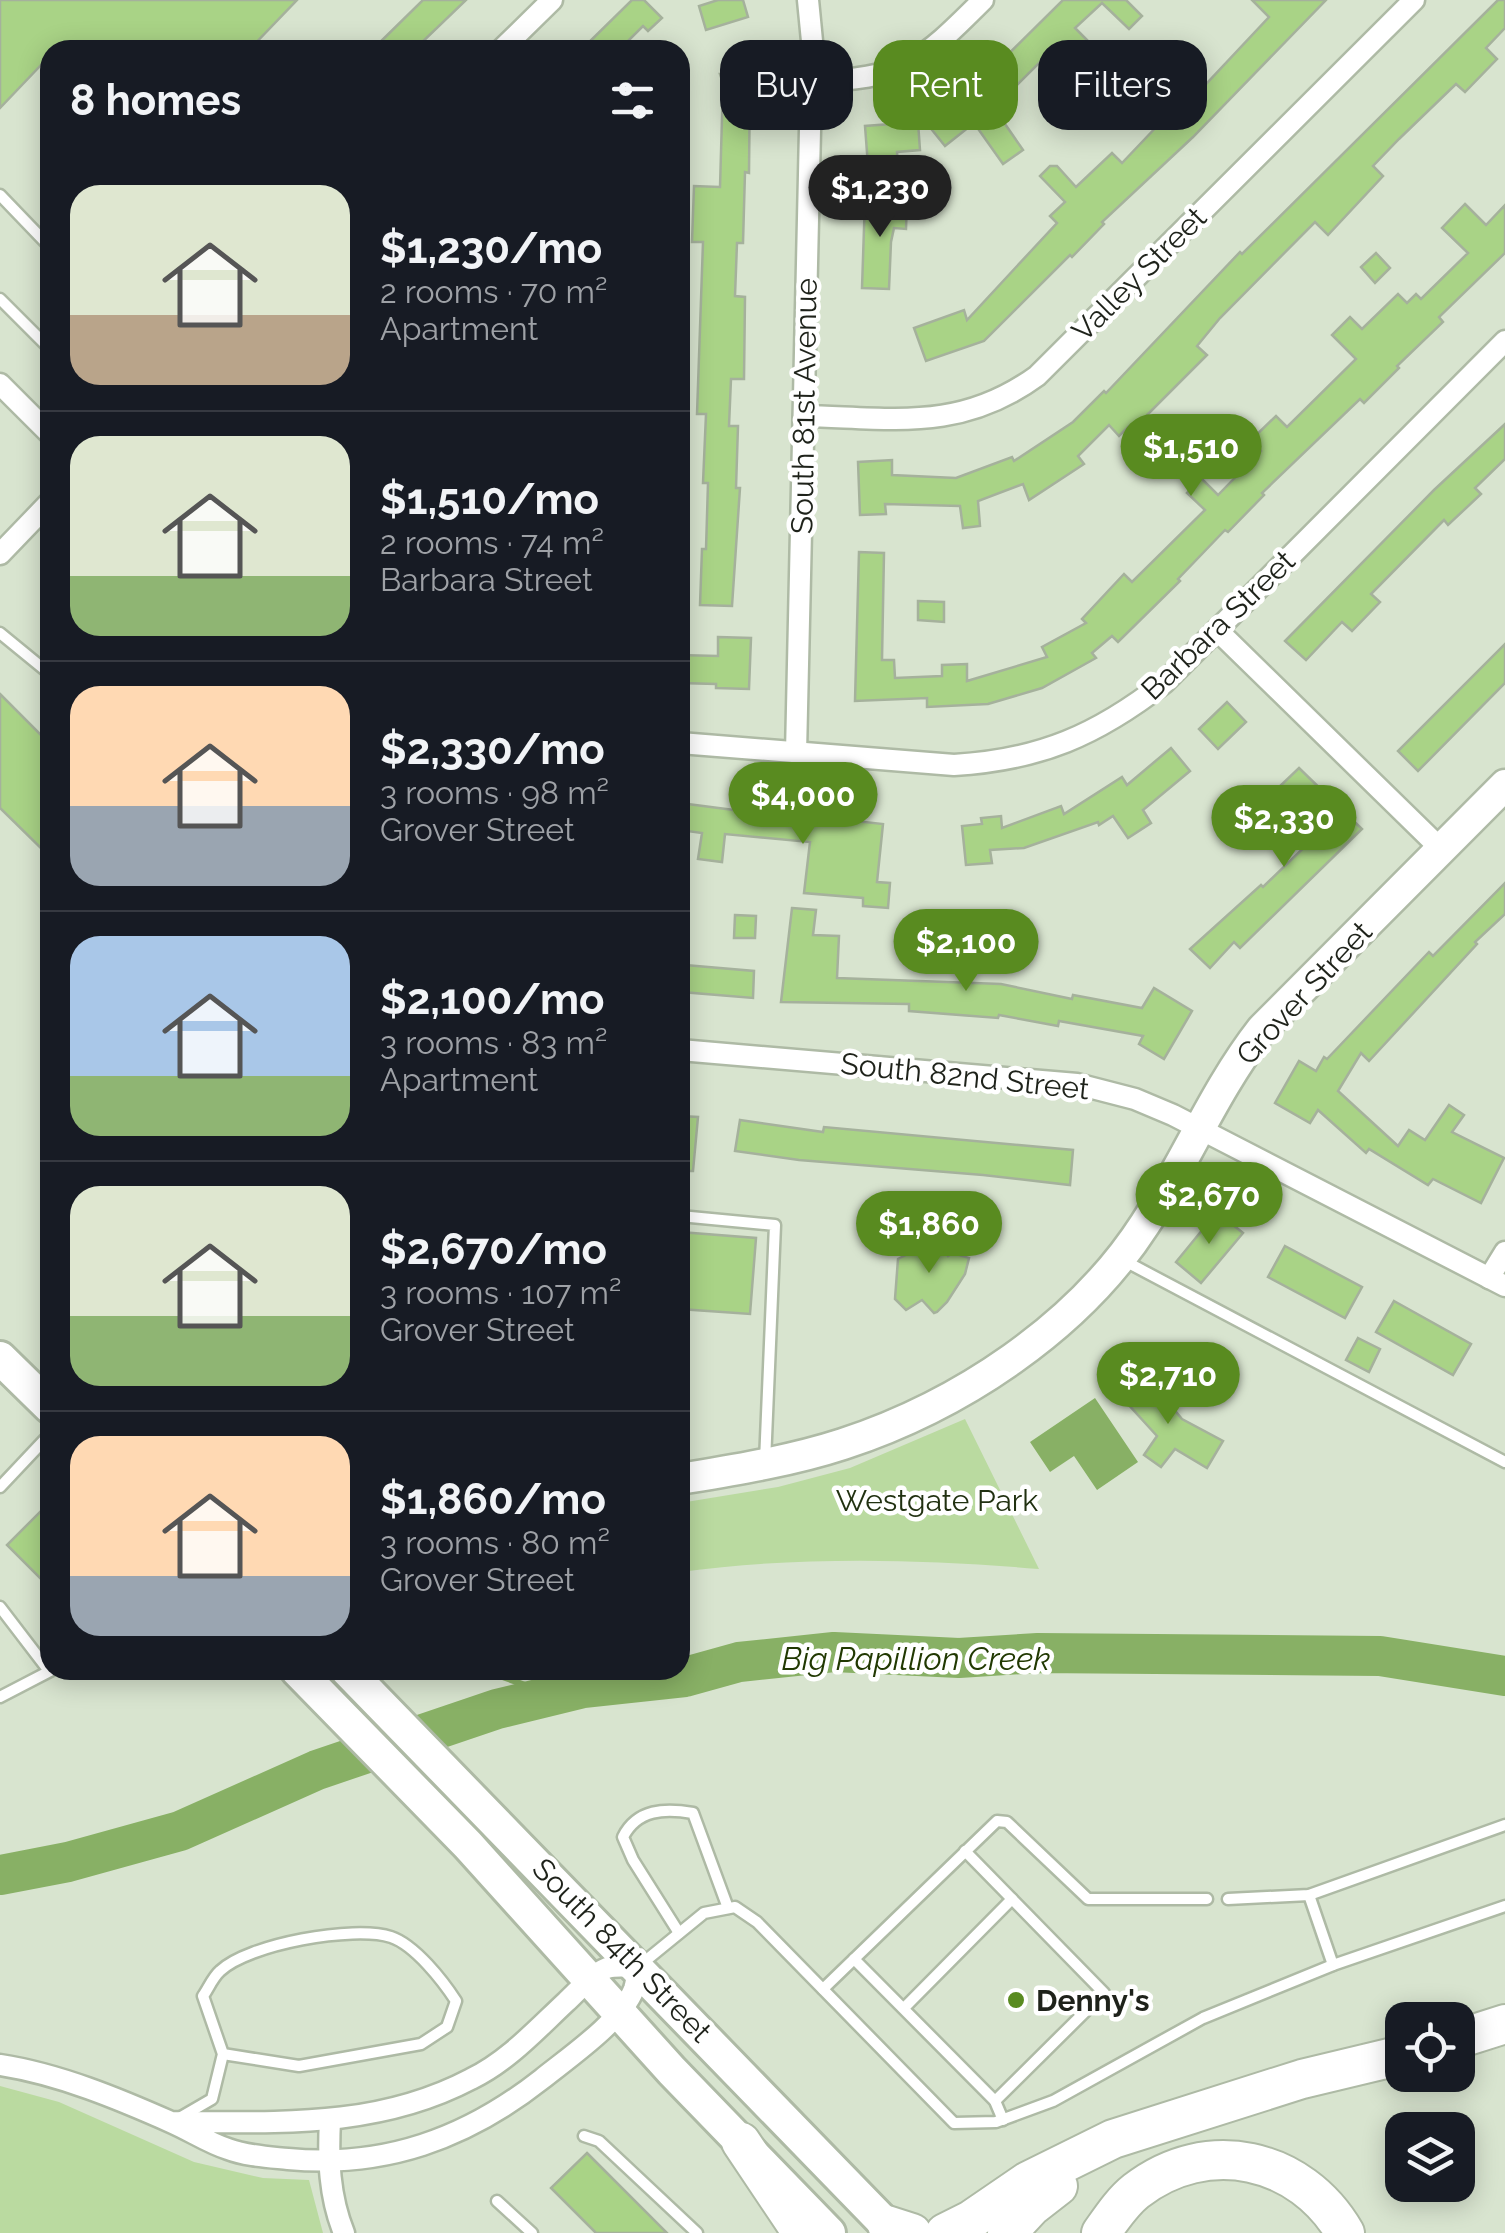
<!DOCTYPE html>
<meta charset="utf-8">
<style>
body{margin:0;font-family:Raleway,sans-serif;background:#242831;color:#f1f3f6;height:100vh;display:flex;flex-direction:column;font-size:38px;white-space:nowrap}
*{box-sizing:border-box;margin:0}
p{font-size:32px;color:#9ea1a6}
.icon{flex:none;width:55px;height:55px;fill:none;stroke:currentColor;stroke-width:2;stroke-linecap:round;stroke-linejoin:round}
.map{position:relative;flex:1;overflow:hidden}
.sheet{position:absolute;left:40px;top:40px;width:650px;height:1640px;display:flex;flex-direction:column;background:#171b24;border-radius:30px;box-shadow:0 5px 25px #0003}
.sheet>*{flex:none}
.banner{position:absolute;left:720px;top:40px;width:635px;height:90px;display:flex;gap:20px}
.fabs{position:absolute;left:1385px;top:2002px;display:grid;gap:20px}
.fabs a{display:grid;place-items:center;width:90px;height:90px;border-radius:20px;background:#171b24;box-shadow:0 5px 25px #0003;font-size:50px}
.price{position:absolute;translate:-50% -85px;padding:0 22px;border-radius:35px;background:#598b20;color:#fff;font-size:32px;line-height:65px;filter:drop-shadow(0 2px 5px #0008)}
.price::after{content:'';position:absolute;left:50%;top:60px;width:30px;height:22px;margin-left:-15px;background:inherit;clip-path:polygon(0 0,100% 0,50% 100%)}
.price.current{background:#222;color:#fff}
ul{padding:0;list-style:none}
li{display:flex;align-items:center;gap:30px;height:250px;padding:0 30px}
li+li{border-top:2px solid #363941}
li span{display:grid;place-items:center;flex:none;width:280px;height:200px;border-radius:30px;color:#555}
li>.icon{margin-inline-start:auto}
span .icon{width:120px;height:120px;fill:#fffc;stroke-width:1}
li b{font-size:42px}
h2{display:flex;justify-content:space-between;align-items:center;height:120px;padding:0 30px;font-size:42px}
.chip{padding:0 35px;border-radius:30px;background:#171b24;box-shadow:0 5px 25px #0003;font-size:35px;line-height:90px}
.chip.current{background:#598b20;color:#fff}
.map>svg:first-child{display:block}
</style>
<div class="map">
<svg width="1505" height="2233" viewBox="0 0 1505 2233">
<rect width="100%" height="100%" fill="#d8e4cf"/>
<g fill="#badaa0">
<path d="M 965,1419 L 1039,1569 C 919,1559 800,1556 680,1572 L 680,1503 L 778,1487 L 850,1468 Z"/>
<path d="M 0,2086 L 59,2102 L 194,2162 L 263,2178 L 309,2180 L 323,2233 L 0,2233 Z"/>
</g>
<path fill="#88b065" d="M 1095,1398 L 1138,1462 L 1097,1490 L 1074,1456 L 1050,1472 L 1030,1442 Z"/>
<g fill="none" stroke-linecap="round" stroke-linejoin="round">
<path stroke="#88b065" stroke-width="6" d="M 491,1673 L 551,1694"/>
<path stroke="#88b065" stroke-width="40" d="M 0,1875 L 68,1862 L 180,1831 L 317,1770 L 497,1709 L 583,1688 L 685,1677 L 739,1662 L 834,1652 L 959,1658 L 1038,1653 L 1380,1656 L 1505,1676"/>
</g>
<g fill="#a9d386" stroke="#a5b19c" stroke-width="2.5">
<path d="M 0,0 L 297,0 L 249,50 L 50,50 L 50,72 L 42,64 L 0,108 Z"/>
<path d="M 423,0 L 466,0 L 414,50 L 372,50 Z"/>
<path d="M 632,0 L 644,0 L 662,18 L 648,31 L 643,26 L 619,50 L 581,50 Z"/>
<path d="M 718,0 L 743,0 L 748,17 L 706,30 L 699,6 Z"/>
<path d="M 1063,0 L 1126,0 L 1142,16 L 1129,29 L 1102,3 L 1075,28 L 1101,54 L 1088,68 L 1069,49 L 1061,56 L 1054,48 L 994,108 L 1023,150 L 1003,164 L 974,123 L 945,146 L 928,125 L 974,88 Z"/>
<path d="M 1252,0 L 1326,0 L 1193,137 L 1102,222 L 1104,224 L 1072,257 L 1070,255 L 984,341 L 926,361 L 914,328 L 964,310 L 967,320 L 1057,223 L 1050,216 L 1065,202 L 1040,176 L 1050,166 L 1057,166 L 1076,187 L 1112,153 L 1122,163 L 1162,121 L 1164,123 L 1206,84 L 1269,17 Z"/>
<path d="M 1498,0 L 1505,0 L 1505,28 L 1486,48 L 1497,59 L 1465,92 L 1456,84 L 1399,139 L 1373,166 L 1383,176 L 1328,235 L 1315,222 L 1220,318 L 1197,346 L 1207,355 L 1146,416 L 1164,433 L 1150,446 L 1129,426 L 1119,436 L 1109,425 L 1078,456 L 1084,464 L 1029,500 L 1023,484 L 978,501 L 980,526 L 963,528 L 960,506 L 885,504 L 886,514 L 860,515 L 858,462 L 892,460 L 892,475 L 956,478 L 1012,457 L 1014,461 L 1073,422 L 1104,391 L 1106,393 L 1240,252 L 1242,254 Z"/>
<path d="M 720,74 L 750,75 L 749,173 L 745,172 L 743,243 L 737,243 L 735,296 L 745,297 L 744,379 L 731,379 L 729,426 L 738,426 L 736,488 L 740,488 L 732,606 L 700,605 L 702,549 L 706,549 L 708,483 L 703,483 L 706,414 L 697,414 L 703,242 L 692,242 L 694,186 L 720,187 L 723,83 Z"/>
<path d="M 918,122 L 920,150 L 897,152 L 898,164 L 868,166 L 865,126 Z"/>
<path d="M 910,191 L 934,192 L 934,209 L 909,208 Z"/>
<path d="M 865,199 L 907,201 L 906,229 L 894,228 L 891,242 L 889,289 L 862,288 Z"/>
<path d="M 1465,204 L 1486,225 L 1505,205 L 1505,253 L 1439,317 L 1443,322 L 1397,366 L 1399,368 L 1364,403 L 1360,399 L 1262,493 L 1264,495 L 1228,532 L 1225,530 L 1178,579 L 1180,581 L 1118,642 L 1112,636 L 1092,653 L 1096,658 L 1042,688 L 988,704 L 927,707 L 927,698 L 855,701 L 859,552 L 884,553 L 882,660 L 894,660 L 895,678 L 942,676 L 942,665 L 967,664 L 967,681 L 1047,657 L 1042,647 L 1086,623 L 1082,619 L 1124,574 L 1132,582 L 1205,510 L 1187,493 L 1201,478 L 1218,495 L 1261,451 L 1251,440 L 1276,416 L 1287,427 L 1356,359 L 1332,335 L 1350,317 L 1362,329 L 1398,294 L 1407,303 L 1416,294 L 1421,299 L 1468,253 L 1442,228 Z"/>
<path d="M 1376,253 L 1390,268 L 1375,283 L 1361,267 Z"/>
<path d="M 1505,424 L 1505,459 L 1475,488 L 1481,494 L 1448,525 L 1444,520 L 1371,594 L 1380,602 L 1352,631 L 1342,622 L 1306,660 L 1285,641 L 1434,490 Z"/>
<path d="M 918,601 L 944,602 L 944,622 L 918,620 Z"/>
<path d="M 718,637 L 751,638 L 749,689 L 716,688 L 716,684 L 680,683 L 680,655 L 718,656 Z"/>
<path d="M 1505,644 L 1505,683 L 1418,771 L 1398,751 Z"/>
<path d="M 0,694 L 50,744 L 50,857 L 0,808 Z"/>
<path d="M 1227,702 L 1246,722 L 1218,749 L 1199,729 Z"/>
<path d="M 1171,748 L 1190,771 L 1143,810 L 1151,823 L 1128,838 L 1113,816 L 1099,825 L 1098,822 L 1024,848 L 990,850 L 992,863 L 966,865 L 962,826 L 982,824 L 981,818 L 1001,816 L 1002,828 L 1061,806 L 1064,814 L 1122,777 L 1127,785 Z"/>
<path d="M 1299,768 L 1362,829 L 1240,948 L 1234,942 L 1210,968 L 1190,949 L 1261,885 L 1263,887 L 1314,838 L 1311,835 L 1318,828 L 1279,787 Z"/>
<path d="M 680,803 L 734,810 L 828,814 L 828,818 L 883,824 L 877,882 L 890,883 L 888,908 L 863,906 L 863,898 L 804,893 L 810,842 L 725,834 L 722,862 L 698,859 L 702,833 L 680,830 Z"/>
<path d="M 1505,883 L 1505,914 L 1475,942 L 1477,944 L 1369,1061 L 1361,1053 L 1338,1091 L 1398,1146 L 1409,1130 L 1425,1140 L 1449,1105 L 1464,1115 L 1452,1132 L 1504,1158 L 1481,1203 L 1433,1179 L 1428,1185 L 1369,1149 L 1366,1153 L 1318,1110 L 1310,1123 L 1275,1103 L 1299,1061 L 1316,1071 L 1324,1057 L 1327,1059 L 1429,952 L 1433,956 Z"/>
<path d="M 792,908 L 816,910 L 813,935 L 839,936 L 837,978 L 1001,984 L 1072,999 L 1073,995 L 1142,1008 L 1154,988 L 1192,1011 L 1164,1059 L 1139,1044 L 1143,1036 L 1059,1021 L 1058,1026 L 999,1015 L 998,1018 L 909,1011 L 909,1004 L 781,1002 Z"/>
<path d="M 735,915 L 756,916 L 755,938 L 734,938 Z"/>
<path d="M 685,965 L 754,971 L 753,998 L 682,992 Z"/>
<path d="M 680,1116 L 698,1117 L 693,1171 L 680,1171 Z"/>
<path d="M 740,1120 L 823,1132 L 824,1127 L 1073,1150 L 1070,1185 L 983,1175 L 799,1160 L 735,1151 Z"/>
<path d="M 1217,1212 L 1243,1233 L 1201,1283 L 1176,1262 Z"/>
<path d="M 680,1232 L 756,1238 L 750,1314 L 680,1309 Z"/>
<path d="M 939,1238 L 948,1256 L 953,1253 L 969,1258 L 965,1274 L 947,1302 L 937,1312 L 934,1313 L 922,1300 L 906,1310 L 895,1299 L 898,1259 Z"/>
<path d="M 1285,1246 L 1362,1287 L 1345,1318 L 1268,1277 Z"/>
<path d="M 1394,1301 L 1471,1344 L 1453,1375 L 1376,1332 Z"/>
<path d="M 1358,1338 L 1380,1349 L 1369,1372 L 1346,1360 Z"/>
<path d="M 1136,1376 L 1147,1389 L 1153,1384 L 1182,1419 L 1223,1441 L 1207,1468 L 1175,1449 L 1161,1467 L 1144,1455 L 1157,1436 L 1117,1392 Z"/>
<path d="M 50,1502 L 50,1588 L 7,1545 Z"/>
<path d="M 587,2153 L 667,2233 L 596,2233 L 551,2188 Z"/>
</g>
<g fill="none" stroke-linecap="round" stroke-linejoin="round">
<defs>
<g id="lane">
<path d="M 0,195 L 50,247"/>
<path d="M 0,299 L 50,349"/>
<path d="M 0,633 L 50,674"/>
<path d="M 680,1216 L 775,1225 L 765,1462"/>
<path d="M 1121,1259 L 1505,1462"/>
<path d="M 0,1487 L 50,1434"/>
<path d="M 0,1607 L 49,1671"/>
<path d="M 0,1697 L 52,1670"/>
<path d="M 965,1851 L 1104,1993 L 995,2101"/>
<path d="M 1309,1895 L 1333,1965"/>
<path d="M 1228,1899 L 1309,1895 L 1505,1825"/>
<path d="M 679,1933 L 633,1860 L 623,1837 C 637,1809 665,1808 693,1813 L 728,1908"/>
<path d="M 854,1959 L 995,2101 L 1003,2120"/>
<path d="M 639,1966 L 704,1913 L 735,1907 L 757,1922 L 954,2123 L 996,2122 L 1053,2101 L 1203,2018 L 1333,1965 L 1505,1906"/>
<path d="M 823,1989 L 997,1821 L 1007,1822 L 1088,1899 L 1207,1899"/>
<path d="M 904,2008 L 1012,1899"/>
<path d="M 181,2117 L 212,2099 L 223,2054 L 299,2066 L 421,2044 L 447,2027 L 456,2001 C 443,1981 415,1945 391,1937 C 354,1925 248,1944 220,1971 C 213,1977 208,1989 203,1996 L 223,2054"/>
<path d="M 584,2136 L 599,2141 L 697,2233"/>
<path d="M 497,2201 L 532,2233"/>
</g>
<g id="street">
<path d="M 501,50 L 552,0"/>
<path d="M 811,81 C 902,80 921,62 983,0"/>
<path d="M 0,384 L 50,434"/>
<path d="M 804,416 C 893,418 960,432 1037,376 L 1414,0"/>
<path d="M 0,554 L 50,502"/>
<path d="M 1217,630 L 1441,849"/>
<path d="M 680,743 L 954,765 C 1040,760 1097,735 1164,683 L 1505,341"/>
<path d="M 796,753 L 812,41 L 808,0"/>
<path d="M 680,1050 L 1077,1084 L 1135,1099 L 1173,1115 L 1505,1286"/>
<path d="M 1489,1278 L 1505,1252"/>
<path d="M 0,2065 C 59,2074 119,2099 173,2123 C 191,2131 209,2143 228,2149 C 246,2156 268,2157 288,2159 C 384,2168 466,2139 542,2079 C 568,2058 622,2021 634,1989 C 636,1983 637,1974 638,1967 C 629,1967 616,1965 607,1968 C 592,1974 578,1991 566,2002 C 536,2030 508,2061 471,2079 C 376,2129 276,2122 171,2122"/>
<path d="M 330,2120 C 328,2159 329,2196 344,2233"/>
</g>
<path id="secondary" d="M 680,1479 C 734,1470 791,1461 843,1444 C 959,1406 1078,1328 1145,1224 C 1186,1161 1215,1089 1262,1029 L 1505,785"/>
<g id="primary">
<path d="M 0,1358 L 50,1407"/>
<path d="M 297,1670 L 468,1845 L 672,2071 L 829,2233"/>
<path d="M 347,1670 L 894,2233"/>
</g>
<g id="highway">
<path d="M 1458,2039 L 1505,2024"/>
<path d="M 741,2142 L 802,2233"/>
<path d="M 887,2225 L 912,2233"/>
<path d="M 945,2233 L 971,2220 L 1028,2181 L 1113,2139 L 1302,2079 L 1402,2055"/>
<path d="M 1007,2233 L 1031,2207 L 1058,2186"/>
<path d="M 1101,2233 C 1111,2219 1122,2202 1136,2191 C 1207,2136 1301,2157 1345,2233"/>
</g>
</defs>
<use href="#lane" stroke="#aebaa5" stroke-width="15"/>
<use href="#street" stroke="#aebaa5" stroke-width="25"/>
<use href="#secondary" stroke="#aebaa5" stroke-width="35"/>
<use href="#primary" stroke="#aebaa5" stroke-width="38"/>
<use href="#highway" stroke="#aebaa5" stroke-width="42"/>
<use href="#lane" stroke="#fff" stroke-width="10"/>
<use href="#street" stroke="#fff" stroke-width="20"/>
<use href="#secondary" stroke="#fff" stroke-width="30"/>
<use href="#primary" stroke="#fff" stroke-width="32"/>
<use href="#highway" stroke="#fff" stroke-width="38"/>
</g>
<circle fill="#598b20" stroke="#fff" stroke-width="4" cx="1016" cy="2000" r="10"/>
<g text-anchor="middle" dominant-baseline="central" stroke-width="9" stroke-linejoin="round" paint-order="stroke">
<g font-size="30" fill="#1e221a" stroke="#fff">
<text transform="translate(1139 274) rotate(-45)">Valley Street</text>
<text transform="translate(804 406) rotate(-89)">South 81st Avenue</text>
<text transform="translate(1218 625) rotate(-44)">Barbara Street</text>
<text transform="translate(1304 993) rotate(-47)">Grover Street</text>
<text transform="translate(965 1076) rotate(6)">South 82nd Street</text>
<text transform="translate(622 1950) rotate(46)">South 84th Street</text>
</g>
<g font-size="30" fill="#213111" stroke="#fff">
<text x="937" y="1500">Westgate Park</text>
</g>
<g font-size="30" font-weight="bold" fill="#1e221a" stroke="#fff" text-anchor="start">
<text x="1036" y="2000">Denny's</text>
</g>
<g font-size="32" font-style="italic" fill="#213902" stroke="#fff">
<text x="916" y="1658">Big Papillion Creek</text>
</g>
</g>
</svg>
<div class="fabs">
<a><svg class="icon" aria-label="locate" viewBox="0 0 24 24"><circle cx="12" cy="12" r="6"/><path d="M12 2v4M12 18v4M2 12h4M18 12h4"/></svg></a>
<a><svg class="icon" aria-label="layers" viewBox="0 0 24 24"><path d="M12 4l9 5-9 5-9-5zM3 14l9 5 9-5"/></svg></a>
</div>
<b class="price current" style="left:880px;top:240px">$1,230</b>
<b class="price" style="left:1191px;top:499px">$1,510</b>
<b class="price" style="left:803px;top:847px">$4,000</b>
<b class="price" style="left:1284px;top:870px">$2,330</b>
<b class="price" style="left:966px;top:994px">$2,100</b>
<b class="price" style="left:1209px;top:1247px">$2,670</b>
<b class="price" style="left:929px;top:1276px">$1,860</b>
<b class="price" style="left:1168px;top:1427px">$2,710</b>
<div class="banner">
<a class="chip">Buy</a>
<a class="chip current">Rent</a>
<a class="chip">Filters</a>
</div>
<section class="sheet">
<h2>8 homes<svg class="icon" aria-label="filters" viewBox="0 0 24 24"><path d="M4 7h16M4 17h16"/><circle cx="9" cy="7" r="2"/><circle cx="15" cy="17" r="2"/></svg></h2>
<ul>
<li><span style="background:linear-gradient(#dfe7d0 65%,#b9a48a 0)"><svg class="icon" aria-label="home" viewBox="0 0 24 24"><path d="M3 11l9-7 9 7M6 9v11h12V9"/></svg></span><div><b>$1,230/mo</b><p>2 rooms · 70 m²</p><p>Apartment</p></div></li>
<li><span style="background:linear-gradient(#dfe7d0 70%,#8fb573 0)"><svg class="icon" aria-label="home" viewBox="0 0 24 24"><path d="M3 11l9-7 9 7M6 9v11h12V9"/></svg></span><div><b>$1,510/mo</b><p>2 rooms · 74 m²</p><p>Barbara Street</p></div></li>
<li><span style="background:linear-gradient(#ffd9b3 60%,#9aa5b1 0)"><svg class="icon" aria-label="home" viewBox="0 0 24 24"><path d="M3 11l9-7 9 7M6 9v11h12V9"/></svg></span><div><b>$2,330/mo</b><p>3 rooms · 98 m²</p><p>Grover Street</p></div></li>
<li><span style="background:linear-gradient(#a9c7e8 70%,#8fb573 0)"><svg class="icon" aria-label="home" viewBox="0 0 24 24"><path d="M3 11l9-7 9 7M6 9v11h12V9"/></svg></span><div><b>$2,100/mo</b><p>3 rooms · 83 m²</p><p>Apartment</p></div></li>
<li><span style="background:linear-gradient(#dfe7d0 65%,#8fb573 0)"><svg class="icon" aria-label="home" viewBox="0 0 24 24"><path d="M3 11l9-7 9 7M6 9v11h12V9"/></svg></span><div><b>$2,670/mo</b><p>3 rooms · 107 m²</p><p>Grover Street</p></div></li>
<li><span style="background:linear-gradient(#ffd9b3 70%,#9aa5b1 0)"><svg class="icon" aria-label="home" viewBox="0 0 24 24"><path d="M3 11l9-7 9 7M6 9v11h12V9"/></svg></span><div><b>$1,860/mo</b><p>3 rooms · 80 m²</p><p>Grover Street</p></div></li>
</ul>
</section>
</div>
